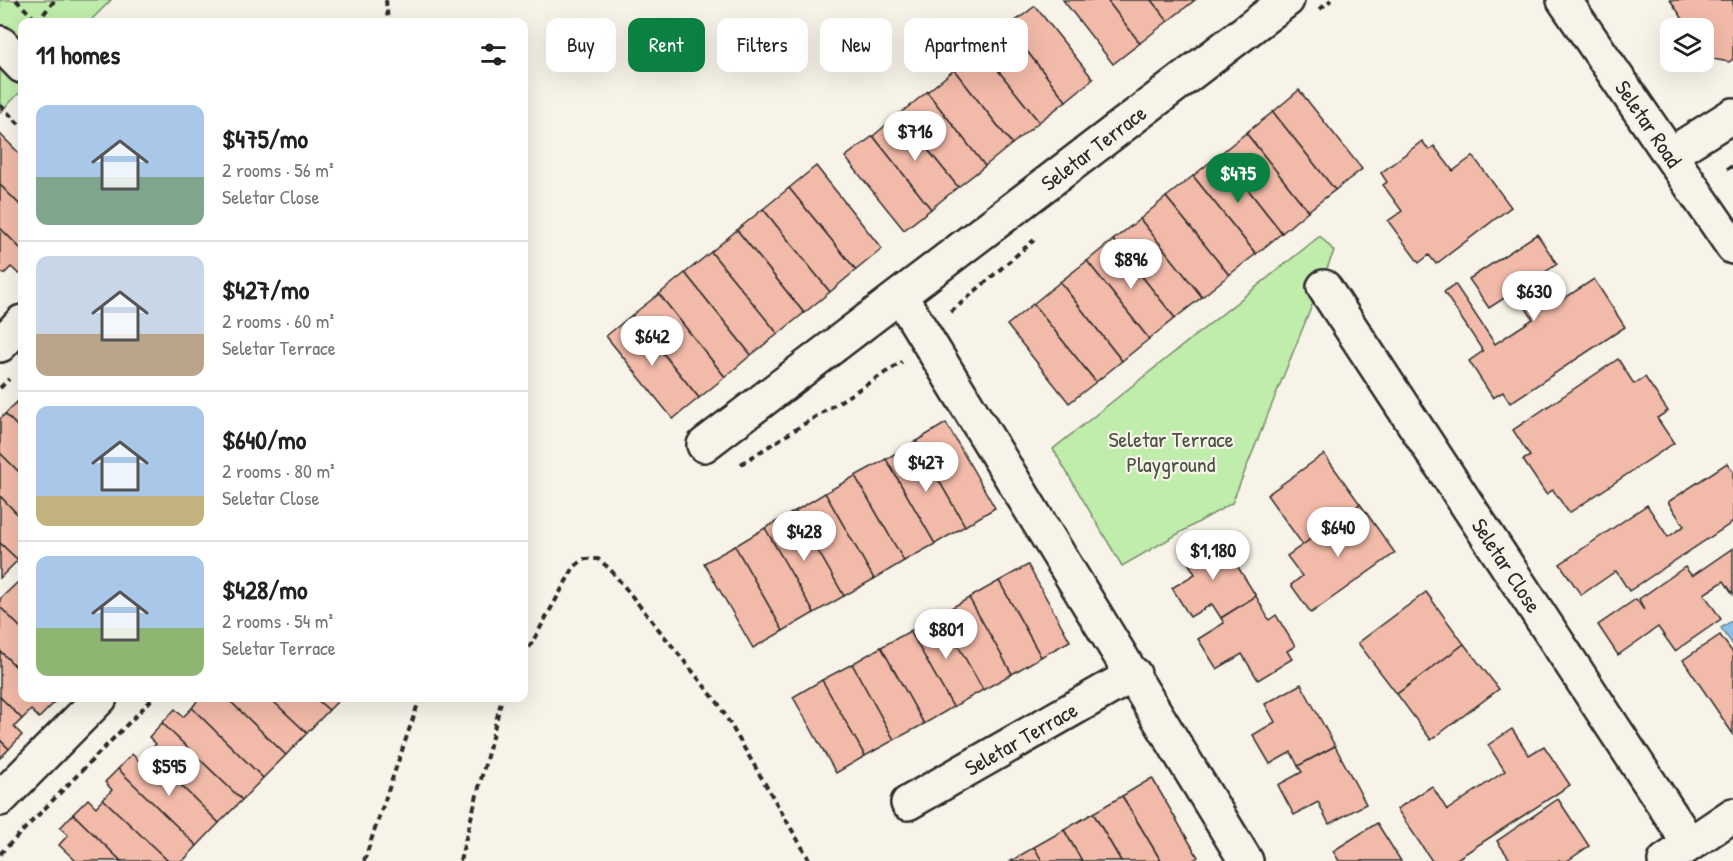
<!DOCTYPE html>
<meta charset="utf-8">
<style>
body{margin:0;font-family:"Patrick Hand",sans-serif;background:#f6f6f6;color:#222;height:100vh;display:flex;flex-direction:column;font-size:22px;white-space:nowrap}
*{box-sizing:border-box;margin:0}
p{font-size:20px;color:#767676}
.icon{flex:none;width:33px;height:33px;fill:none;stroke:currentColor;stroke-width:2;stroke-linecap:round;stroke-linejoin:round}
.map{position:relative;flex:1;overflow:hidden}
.sheet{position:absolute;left:18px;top:18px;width:510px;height:684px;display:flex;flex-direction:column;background:#fff;border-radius:12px;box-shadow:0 6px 24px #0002}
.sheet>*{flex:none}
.guide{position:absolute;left:546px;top:18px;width:570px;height:54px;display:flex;gap:12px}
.controls{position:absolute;left:1660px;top:18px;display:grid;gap:12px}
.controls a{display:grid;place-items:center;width:54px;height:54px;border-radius:12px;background:#fff;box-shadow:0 6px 24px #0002;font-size:30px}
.price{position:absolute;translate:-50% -51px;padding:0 14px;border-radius:21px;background:#fff;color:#222;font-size:20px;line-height:39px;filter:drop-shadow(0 2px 3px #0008)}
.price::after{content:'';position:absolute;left:50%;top:36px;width:18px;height:14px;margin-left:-9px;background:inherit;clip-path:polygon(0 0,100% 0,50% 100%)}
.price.active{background:#0b8043;color:#fff}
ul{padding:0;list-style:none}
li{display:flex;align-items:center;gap:18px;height:150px;padding:0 18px}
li+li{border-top:2px solid #e0e0e0}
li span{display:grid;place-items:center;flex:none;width:168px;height:120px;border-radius:12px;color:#555}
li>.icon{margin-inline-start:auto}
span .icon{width:72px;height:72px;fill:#fffc;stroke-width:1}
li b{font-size:26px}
h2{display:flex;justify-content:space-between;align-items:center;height:72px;padding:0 18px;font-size:26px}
.pill{padding:0 21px;border-radius:12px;background:#fff;box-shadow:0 6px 24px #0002;font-size:21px;line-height:54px}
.pill.active{background:#0b8043;color:#fff}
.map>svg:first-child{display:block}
</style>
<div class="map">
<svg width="1733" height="861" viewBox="0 0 1733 861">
<rect width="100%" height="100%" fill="#f7f3e8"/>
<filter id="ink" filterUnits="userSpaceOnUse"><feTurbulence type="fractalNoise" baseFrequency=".0167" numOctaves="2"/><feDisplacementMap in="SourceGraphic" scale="12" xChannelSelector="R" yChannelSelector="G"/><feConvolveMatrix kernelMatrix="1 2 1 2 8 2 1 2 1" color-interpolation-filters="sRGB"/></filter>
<g filter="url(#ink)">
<g fill="#c0edab" stroke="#768c6b" stroke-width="1.5">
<path d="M 0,0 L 111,0 L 89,22 L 22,22 L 22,90 L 0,113 Z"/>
<path d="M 1320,236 L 1334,251 L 1232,503 L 1122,566 L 1053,449 Z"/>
</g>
<path fill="#8ec0ea" stroke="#66849e" stroke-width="1.5" d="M 1733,620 L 1733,645 L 1721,628 Z"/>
<g fill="#f2baa8" stroke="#2b2b2b" stroke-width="1.5">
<path d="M 1063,0 L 1107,0 L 1140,43 L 1113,64 Z"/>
<path d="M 1107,0 L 1151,0 L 1168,21 L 1140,43 Z"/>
<path d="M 1151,0 L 1195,0 L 1168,21 Z"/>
<path d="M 1670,0 L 1733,0 L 1733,59 L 1729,62 L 1708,58 L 1704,51 L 1704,28 L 1689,28 Z"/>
<path d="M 1035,6 L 1093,79 L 1066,101 L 1008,27 Z"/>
<path d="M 1008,27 L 1066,101 L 1039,122 L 981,49 Z"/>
<path d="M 981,49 L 1039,122 L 1012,144 L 954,70 Z"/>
<path d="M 954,70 L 1012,144 L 985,166 L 927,92 Z"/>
<path d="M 1299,90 L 1362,169 L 1335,190 L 1273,112 Z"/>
<path d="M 927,92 L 985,166 L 958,187 L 899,114 Z"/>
<path d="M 1273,112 L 1335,190 L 1308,211 L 1246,133 Z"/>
<path d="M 899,114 L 958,187 L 931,209 L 873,136 Z"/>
<path d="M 1246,133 L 1308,211 L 1282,233 L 1220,154 Z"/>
<path d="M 0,134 L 22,156 L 22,207 L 0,185 Z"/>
<path d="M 873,136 L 931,209 L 904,230 L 845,157 Z"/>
<path d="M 1422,141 L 1429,150 L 1434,146 L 1453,171 L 1473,156 L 1511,207 L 1436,264 L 1429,255 L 1419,263 L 1388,221 L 1402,211 L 1383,185 L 1387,182 L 1381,173 Z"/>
<path d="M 1220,154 L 1282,233 L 1256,254 L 1193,176 Z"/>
<path d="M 816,166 L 882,249 L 856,270 L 789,188 Z"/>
<path d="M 1193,176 L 1256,254 L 1229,275 L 1166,197 Z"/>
<path d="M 0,185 L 22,207 L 22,250 L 0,228 Z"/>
<path d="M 789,188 L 856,270 L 830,292 L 763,209 Z"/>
<path d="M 1166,197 L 1229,275 L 1202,297 L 1140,219 Z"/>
<path d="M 763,209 L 830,292 L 804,313 L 737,230 Z"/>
<path d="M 1140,219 L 1202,297 L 1175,318 L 1113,240 Z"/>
<path d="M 0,228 L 22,250 L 22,271 L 19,274 L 11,267 L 4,274 L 0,271 Z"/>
<path d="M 737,230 L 804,313 L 778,334 L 711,252 Z"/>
<path d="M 1537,234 L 1557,264 L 1541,275 L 1559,302 L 1594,279 L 1625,327 L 1510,403 L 1503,392 L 1493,398 L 1469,361 L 1483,351 L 1444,292 L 1455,284 L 1495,344 L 1533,319 L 1515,291 L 1489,308 L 1469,279 Z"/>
<path d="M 1113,240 L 1175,318 L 1149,339 L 1087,261 Z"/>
<path d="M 711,252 L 778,334 L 751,355 L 685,273 Z"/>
<path d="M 1087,261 L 1149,339 L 1122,361 L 1060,282 Z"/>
<path d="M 685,273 L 751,355 L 725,377 L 659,294 Z"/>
<path d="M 1060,282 L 1122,361 L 1096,382 L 1033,304 Z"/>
<path d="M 659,294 L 725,377 L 699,398 L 632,315 Z"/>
<path d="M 1033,304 L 1096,382 L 1069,403 L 1007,325 Z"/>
<path d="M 632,315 L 699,398 L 673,419 L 606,336 Z"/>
<path d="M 1618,359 L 1634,384 L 1645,377 L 1668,411 L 1657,418 L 1674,443 L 1569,513 L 1553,490 L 1546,494 L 1523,460 L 1530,456 L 1513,430 Z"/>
<path d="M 19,400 L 22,403 L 22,431 L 5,414 Z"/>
<path d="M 5,414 L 22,431 L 22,475 L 0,453 L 0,419 Z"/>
<path d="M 946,423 L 995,508 L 965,526 L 916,441 Z"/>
<path d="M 916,441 L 965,526 L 935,544 L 886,459 Z"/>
<path d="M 0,453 L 22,475 L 22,519 L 0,496 Z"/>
<path d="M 1324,454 L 1360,504 L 1303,545 L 1267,495 Z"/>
<path d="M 886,459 L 935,544 L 904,561 L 855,476 Z"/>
<path d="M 1727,463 L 1733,472 L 1733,522 L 1629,591 L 1616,571 L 1581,595 L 1560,564 L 1647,505 L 1668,537 L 1684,526 L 1668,502 Z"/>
<path d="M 855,476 L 904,561 L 874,579 L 825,493 Z"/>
<path d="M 825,493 L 874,579 L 844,596 L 795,511 Z"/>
<path d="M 0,496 L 22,519 L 22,555 L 18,560 L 0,543 Z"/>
<path d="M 1360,504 L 1395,553 L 1311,613 L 1291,585 L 1302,576 L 1287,556 Z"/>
<path d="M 795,511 L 844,596 L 814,613 L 765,528 Z"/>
<path d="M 765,528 L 814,613 L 783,631 L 735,546 Z"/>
<path d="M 1218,535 L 1256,596 L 1221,618 L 1212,604 L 1190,617 L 1172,588 L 1195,574 L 1184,556 Z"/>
<path d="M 0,543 L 18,560 L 0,578 Z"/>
<path d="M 735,546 L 783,631 L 753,648 L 704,563 Z"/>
<path d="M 1733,548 L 1733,594 L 1724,581 L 1704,594 L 1721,619 L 1675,651 L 1658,627 L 1618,655 L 1598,625 L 1636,599 L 1644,610 L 1639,599 L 1685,567 L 1692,576 Z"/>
<path d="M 1028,565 L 1070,641 L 1041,657 L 999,581 Z"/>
<path d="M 999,581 L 1041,657 L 1012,674 L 969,598 Z"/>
<path d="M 18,582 L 22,586 L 22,629 L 0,607 L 0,599 Z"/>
<path d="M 1426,592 L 1464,644 L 1397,694 L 1358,643 Z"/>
<path d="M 1256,596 L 1269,620 L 1276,615 L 1295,646 L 1287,651 L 1292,659 L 1258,680 L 1242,654 L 1217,669 L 1198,639 L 1224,623 L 1221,618 Z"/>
<path d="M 969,598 L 1012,674 L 983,690 L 940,614 Z"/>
<path d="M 0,607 L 22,629 L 22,673 L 0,651 Z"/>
<path d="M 940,614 L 983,690 L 953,707 L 910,631 Z"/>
<path d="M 910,631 L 953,707 L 924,724 L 881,647 Z"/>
<path d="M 1720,635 L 1733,653 L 1733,734 L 1683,660 Z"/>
<path d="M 1464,644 L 1499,689 L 1431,740 L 1397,694 Z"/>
<path d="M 881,647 L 924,724 L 894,740 L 852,664 Z"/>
<path d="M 0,651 L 22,673 L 22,698 L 48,698 L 54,703 L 39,718 L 31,710 L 22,719 L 0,697 Z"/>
<path d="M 852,664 L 894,740 L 865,756 L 822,680 Z"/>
<path d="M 822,680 L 865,756 L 836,773 L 793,697 Z"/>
<path d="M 1301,684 L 1335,746 L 1298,766 L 1291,752 L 1270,764 L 1253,735 L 1275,722 L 1265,704 Z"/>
<path d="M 0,697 L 22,719 L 14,727 L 22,735 L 9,749 L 0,740 Z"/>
<path d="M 48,698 L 59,698 L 54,703 Z"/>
<path d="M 199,698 L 227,698 L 286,755 L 263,778 L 192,708 Z"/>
<path d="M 227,698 L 270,698 L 307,733 L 286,755 Z"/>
<path d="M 270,698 L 315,698 L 329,710 L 307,733 Z"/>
<path d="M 315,698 L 341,698 L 329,710 Z"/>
<path d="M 192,708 L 263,778 L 242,800 L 162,723 L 175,709 L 183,717 Z"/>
<path d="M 162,723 L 242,800 L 219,823 L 148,753 L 156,744 L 149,737 Z"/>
<path d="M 1512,729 L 1529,755 L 1544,746 L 1570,785 L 1454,861 L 1432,861 L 1397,809 L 1432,786 L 1447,810 L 1505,771 L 1488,745 Z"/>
<path d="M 0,740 L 9,749 L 0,758 Z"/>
<path d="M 1335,746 L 1366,804 L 1329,824 L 1318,802 L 1294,815 L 1278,785 L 1302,772 L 1298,766 Z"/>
<path d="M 148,753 L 219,823 L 197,846 L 118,769 L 132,754 L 139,761 Z"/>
<path d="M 118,769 L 197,846 L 183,861 L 168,861 L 103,799 L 112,790 L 105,782 Z"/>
<path d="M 1152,778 L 1198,857 L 1192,861 L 1161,861 L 1122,796 Z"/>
<path d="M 1122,796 L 1161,861 L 1121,861 L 1093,813 Z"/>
<path d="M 88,799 L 96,807 L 103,799 L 168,861 L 121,861 L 73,814 Z"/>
<path d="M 1558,799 L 1589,846 L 1567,861 L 1511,861 L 1497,841 Z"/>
<path d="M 1093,813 L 1121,861 L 1082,861 L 1064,830 Z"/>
<path d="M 73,814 L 121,861 L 76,861 L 59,845 L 68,835 L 60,828 Z"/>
<path d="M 1377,823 L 1401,861 L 1339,861 L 1333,851 Z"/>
<path d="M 1064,830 L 1082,861 L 1042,861 L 1034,847 Z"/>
<path d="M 1034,847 L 1042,861 L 1011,861 Z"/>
</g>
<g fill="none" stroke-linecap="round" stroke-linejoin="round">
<defs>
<g id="minor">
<path id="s1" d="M 1564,0 L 1733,247"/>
<path d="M 0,43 L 22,66"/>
<path d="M 1671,154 L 1733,115"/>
<path id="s2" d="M 1324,287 L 1678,826 L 1688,845"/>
<path d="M 901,297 L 1246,861"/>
<path d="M 0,345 L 22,322"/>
<path id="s3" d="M 704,445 L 1287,0"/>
<path d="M 0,799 L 100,698"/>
<path id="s4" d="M 908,803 L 1134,674"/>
<path d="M 1665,861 L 1733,815"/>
</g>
</defs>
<use href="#minor" stroke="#2b2b2b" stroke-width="38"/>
<g stroke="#2b2b2b" stroke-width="4" stroke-dasharray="6 4.5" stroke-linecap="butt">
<path d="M 16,0 L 38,22"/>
<path d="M 386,0 L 388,22"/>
<path d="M 1320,9 L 1331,0"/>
<path d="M 37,22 L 55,0"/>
<path d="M 0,105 L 22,127"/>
<path d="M 1727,169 L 1733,166"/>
<path d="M 951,312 L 1034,240"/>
<path d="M 0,388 L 9,379"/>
<path d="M 741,464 L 902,362"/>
<path d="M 524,657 L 574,567 L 584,559 L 598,559 L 610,569 L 718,703 L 810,861"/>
<path d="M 0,854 L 153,698"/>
<path d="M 364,861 L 420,698"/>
<path d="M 460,861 L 502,698"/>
</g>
<use href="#minor" stroke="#f7f3e8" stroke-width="33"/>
</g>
</g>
<g text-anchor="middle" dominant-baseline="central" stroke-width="4.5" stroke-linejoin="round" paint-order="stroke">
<g font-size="22" fill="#2b2b2b" stroke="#f7f3e8">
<text stroke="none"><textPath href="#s1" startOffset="150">Seletar Road</textPath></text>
<text stroke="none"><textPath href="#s3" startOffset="490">Seletar Terrace</textPath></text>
<text stroke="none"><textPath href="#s2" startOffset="333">Seletar Close</textPath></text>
<text stroke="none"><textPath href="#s4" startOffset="130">Seletar Terrace</textPath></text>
</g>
<g font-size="22" fill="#495245" stroke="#f7f3e8">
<text x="1171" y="439">Seletar Terrace<tspan x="1171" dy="25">Playground</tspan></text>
</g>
</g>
</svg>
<div class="controls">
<a><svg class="icon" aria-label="layers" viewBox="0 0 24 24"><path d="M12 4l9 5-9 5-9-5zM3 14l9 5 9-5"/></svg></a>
</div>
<b class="price" style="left:915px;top:162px">$716</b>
<b class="price active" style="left:1238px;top:204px">$475</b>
<b class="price" style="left:1131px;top:290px">$896</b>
<b class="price" style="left:1534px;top:322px">$630</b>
<b class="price" style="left:652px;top:367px">$642</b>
<b class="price" style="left:926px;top:493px">$427</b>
<b class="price" style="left:1338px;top:558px">$640</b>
<b class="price" style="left:804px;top:562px">$428</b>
<b class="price" style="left:1213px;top:581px">$1,180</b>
<b class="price" style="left:946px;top:660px">$801</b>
<b class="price" style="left:169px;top:797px">$595</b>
<div class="guide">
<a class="pill">Buy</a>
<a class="pill active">Rent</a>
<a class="pill">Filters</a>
<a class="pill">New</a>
<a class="pill">Apartment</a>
</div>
<section class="sheet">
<h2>11 homes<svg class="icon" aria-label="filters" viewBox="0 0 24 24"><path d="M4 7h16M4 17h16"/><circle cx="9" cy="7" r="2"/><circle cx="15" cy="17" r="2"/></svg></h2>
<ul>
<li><span style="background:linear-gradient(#a9c7e8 60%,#7fa58c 0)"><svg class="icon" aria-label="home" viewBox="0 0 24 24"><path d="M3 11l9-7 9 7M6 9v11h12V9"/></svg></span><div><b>$475/mo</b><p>2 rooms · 56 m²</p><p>Seletar Close</p></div></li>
<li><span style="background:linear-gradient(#c9d6e8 65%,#b9a48a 0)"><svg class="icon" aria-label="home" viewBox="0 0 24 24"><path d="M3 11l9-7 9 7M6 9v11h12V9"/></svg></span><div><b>$427/mo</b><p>2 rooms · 60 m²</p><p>Seletar Terrace</p></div></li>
<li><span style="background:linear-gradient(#a9c7e8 75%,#c2b280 0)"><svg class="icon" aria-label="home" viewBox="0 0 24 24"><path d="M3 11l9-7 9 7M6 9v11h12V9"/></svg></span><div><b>$640/mo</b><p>2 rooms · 80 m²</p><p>Seletar Close</p></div></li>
<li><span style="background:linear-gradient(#a9c7e8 60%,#8fb573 0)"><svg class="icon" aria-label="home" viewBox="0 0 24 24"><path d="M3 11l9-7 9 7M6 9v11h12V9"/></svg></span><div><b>$428/mo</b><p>2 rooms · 54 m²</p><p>Seletar Terrace</p></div></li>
</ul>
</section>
</div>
